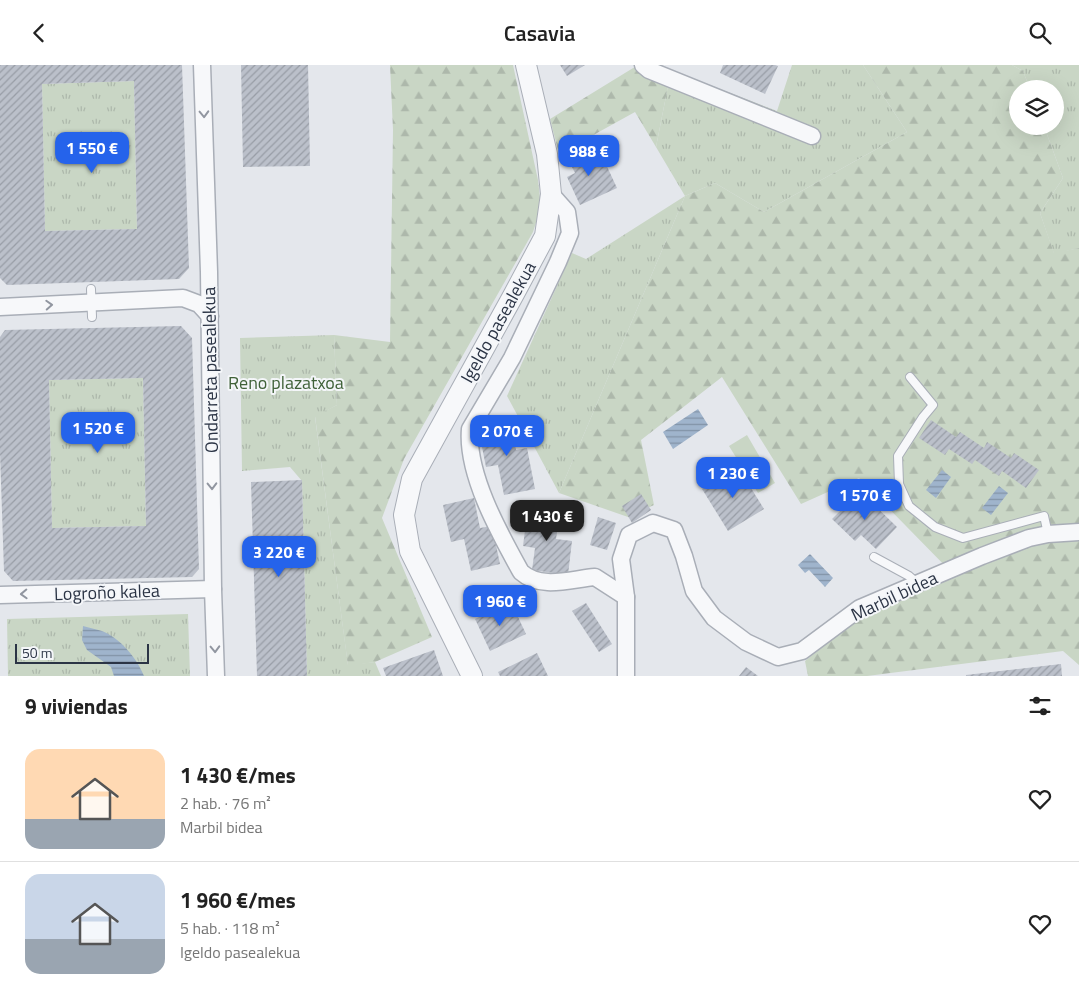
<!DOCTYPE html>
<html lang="es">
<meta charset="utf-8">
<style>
body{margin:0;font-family:"Titillium Web",sans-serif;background:#f6f6f6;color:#222;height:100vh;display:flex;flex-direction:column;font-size:19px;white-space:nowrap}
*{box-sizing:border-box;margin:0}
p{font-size:16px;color:#767676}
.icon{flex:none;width:28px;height:28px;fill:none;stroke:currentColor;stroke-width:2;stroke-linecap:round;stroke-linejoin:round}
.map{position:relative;height:611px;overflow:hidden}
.panel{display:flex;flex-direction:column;background:#fff;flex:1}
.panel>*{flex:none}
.controls{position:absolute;left:1009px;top:15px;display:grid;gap:10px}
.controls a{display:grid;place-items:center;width:55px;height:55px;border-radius:50%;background:#fff;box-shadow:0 5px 20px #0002;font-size:25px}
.scale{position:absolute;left:15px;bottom:12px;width:134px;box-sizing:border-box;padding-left:5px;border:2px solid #2b3445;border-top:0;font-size:14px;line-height:18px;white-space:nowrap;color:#2b3445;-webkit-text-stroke:4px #f4f6f9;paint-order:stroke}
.price{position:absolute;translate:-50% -42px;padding:0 11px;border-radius:10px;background:#2563eb;color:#fff;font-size:16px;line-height:32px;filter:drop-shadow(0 1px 2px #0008)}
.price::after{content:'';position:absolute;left:50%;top:30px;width:15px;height:11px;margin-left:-8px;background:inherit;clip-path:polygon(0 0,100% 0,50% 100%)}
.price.current{background:#222;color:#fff}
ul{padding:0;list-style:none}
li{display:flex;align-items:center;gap:15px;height:125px;padding:0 25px}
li+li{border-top:1px solid #e0e0e0}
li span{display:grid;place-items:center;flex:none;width:140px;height:100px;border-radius:15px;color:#555}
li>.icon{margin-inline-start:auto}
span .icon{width:60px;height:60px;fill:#fffc;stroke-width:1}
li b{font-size:21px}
h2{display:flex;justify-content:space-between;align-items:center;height:60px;padding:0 25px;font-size:21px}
header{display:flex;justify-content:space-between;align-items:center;height:65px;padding:0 25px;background:#fff;font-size:22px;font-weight:600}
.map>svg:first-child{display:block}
</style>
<header><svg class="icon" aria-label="back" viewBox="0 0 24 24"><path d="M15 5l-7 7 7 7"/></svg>Casavia<svg class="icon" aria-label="search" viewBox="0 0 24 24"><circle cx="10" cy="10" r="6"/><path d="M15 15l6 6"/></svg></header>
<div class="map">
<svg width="1079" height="611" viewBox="0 0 1079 611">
<defs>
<pattern id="grass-tufts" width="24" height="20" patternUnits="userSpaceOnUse" patternTransform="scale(1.25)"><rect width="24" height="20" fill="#c9d6c5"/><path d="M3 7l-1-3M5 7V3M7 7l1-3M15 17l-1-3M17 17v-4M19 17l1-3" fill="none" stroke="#adb8ab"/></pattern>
<pattern id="forest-firs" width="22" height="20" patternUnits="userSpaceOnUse" patternTransform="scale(1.25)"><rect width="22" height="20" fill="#c9d6c5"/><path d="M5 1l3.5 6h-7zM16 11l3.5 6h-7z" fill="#adb8ab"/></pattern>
<pattern id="water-rules" width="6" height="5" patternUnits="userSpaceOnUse" patternTransform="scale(1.25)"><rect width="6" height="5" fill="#9fb4cc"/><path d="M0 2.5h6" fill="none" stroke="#8293a7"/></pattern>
<pattern id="building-hatch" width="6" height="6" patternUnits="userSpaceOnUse" patternTransform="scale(1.25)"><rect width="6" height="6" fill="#bbc0ca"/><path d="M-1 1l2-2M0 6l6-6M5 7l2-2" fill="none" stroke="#989da6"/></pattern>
</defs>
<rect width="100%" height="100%" fill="#e4e7ec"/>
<g fill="url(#grass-tufts)">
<path d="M 658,0 L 777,46 L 792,0 L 863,0 L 907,67 L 764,147 L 715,118 L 685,131 L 559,428 L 507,331 L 572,188 L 586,194 L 685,131 L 656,82 L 668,21 Z"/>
<path d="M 1012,0 L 1079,0 L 1079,183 L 1054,189 L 1040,148 L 1063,113 L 1044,61 L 1055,61 L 1055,24 L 1030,24 L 1023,6 Z"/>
<path d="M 134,16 L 137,164 L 45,166 L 42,19 Z"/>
<path d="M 334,270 L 337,340 L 315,352 L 348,600 L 375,597 L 381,611 L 307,611 L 302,416 L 290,402 L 242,406 L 240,273 Z"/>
<path d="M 143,313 L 146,461 L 52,463 L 49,315 Z"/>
<path d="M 188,549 L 190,611 L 8,611 L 7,554 Z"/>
</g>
<g fill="url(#forest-firs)">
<path d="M 390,0 L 513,0 L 538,115 L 541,142 L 533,167 L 404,394 L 382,453 L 432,572 L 375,597 L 348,601 L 315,351 L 337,340 L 334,270 L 390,277 L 393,65 Z"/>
<path d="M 638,0 L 668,21 L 656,82 L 635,47 L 559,89 L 550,54 Z"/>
<path d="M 863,0 L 1012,0 L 1023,6 L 1030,24 L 1018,24 L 1018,61 L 1044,61 L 1063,113 L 1040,148 L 1054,188 L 1079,183 L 1079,600 L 1063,586 L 867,611 L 808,611 L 805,596 L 866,546 L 953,509 L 859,413 L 801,439 L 722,312 L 641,375 L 654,440 L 628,452 L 559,428 L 685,131 L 715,118 L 764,147 L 907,67 Z"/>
</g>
<path fill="#c9d6c5" d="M 747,370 L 775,418 L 758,428 L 729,381 Z"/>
<g fill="url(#water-rules)">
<path d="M 698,344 L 708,360 L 673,384 L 663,367 Z"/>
<path d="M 942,405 L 951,412 L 936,433 L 926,425 Z"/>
<path d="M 999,421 L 1008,428 L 991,450 L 982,443 Z"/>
<path d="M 810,489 L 833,513 L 825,522 L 809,505 L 805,508 L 798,500 Z"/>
<path d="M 83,561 C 89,563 96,564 102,566 C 120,573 137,593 144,611 L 114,611 L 111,602 L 87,585 L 82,575 Z"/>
</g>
<g fill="url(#building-hatch)" fill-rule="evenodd">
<path d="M 0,0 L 182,0 L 189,203 L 179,214 L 7,220 L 0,213 ZM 134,16 L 137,164 L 45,166 L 42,19 Z"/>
<path d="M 241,0 L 308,0 L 310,101 L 243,102 Z"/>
<path d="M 560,0 L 585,0 L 567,11 Z"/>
<path d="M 723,0 L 775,0 L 778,1 L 765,29 L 720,8 Z"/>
<path d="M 590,82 L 597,98 L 604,95 L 617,123 L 580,140 L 567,112 L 575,108 L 567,92 Z"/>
<path d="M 181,261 L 192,273 L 199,504 L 192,512 L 13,516 L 4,506 L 0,387 L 0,272 L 5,265 ZM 143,313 L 146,461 L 52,463 L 49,315 Z"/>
<path d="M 510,355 L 516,385 L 527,383 L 535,424 L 504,430 L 498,400 L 486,402 L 478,362 Z"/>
<path d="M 931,355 L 956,372 L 960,367 L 984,383 L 987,377 L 1011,393 L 1014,388 L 1039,405 L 1026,423 L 1002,406 L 999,411 L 975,395 L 972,399 L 949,384 L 945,390 L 919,373 Z"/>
<path d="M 738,402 L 764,444 L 728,466 L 702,424 Z"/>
<path d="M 302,415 L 307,611 L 257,611 L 251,417 Z"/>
<path d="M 860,426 L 897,462 L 876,484 L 861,470 L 855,476 L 832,454 Z"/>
<path d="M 641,429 L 651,445 L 632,458 L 622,441 Z"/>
<path d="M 474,433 L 480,463 L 492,461 L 500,499 L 471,506 L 464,474 L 451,477 L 443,440 Z"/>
<path d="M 528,442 L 560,447 L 556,474 L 572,476 L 568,510 L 532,505 L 535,483 L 523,481 Z"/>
<path d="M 598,452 L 616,458 L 607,485 L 590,480 Z"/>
<path d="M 511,537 L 526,569 L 490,586 L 475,554 Z"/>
<path d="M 586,538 L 612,579 L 599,587 L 572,546 Z"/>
<path d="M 434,585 L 443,611 L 386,611 L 383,603 Z"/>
<path d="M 537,588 L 548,611 L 500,611 L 498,607 Z"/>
<path d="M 1061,599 L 1062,611 L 966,611 L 966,610 Z"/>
<path d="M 746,602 L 758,611 L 739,611 Z"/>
</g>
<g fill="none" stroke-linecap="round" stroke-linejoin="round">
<defs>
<g id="service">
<path d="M 91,224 L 92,252"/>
<path d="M 910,312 L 933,340 L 923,352 L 898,391 L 899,419 L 909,441 L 935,462 L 963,473 L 1044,451 L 1048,469"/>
<path d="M 874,492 L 909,511 L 917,518"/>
</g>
<g id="minor">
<path d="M 202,0 L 209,207 L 213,524 L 216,611"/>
<path d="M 643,0 L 649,5 L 812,71"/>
<path d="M 551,129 L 567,147 L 570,168 L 558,197 L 512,293 L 470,364 C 466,409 500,469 521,507 C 541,525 571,514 595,512 L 626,532"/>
<path d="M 0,242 L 183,233 L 199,239 L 210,251"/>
<path d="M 0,530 L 213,524"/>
<path d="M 626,611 L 626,532 L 621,494 L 629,470 L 653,458 L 674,465 L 684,491 L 694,526 L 714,553 L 746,577 L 778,592 L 802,586 L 860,543 L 982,491 L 1029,473 L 1048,469 L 1079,467"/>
</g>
<path id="tertiary" d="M 472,611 L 410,486 L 404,450 L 412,414 L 514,229 L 545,171 L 551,129 L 547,89 L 526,0"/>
</defs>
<use href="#service" stroke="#a9aeb7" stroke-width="10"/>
<use href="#minor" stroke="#a9aeb7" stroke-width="19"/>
<use href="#tertiary" stroke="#a9aeb7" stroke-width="22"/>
<use href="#service" stroke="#f7f8fa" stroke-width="8"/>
<use href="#minor" stroke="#f7f8fa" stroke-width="16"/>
<use href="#tertiary" stroke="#f7f8fa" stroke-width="20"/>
</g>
<defs><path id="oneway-chevron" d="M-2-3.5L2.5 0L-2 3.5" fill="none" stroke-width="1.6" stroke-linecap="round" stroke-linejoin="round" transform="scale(1.25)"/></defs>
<g stroke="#9196a0">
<use href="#oneway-chevron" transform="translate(204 49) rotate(88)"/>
<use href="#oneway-chevron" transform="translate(49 240) rotate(-3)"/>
<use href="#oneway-chevron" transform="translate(212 421) rotate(89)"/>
<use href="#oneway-chevron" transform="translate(24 529) rotate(178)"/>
<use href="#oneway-chevron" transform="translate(215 584) rotate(88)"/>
</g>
<g text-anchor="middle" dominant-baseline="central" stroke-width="4" stroke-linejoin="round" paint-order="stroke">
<g font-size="18" fill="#2b3445" stroke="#f4f6f9">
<text transform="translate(498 257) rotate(-61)">Igeldo pasealekua</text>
<text transform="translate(210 305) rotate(-91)">Ondarreta pasealekua</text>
<text transform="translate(107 527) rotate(-2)">Logroño kalea</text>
<text transform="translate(894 531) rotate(-25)">Marbil bidea</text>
</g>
<g font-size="18" fill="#3f6138" stroke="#f4f6f9">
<text x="286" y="317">Reno plazatxoa</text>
</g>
</g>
</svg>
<div class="controls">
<a><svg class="icon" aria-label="layers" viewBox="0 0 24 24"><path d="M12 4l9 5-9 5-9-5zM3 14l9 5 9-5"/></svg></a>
</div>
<div class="scale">50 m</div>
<b class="price" style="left:92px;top:109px">1 550 €</b>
<b class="price" style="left:589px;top:112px">988 €</b>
<b class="price" style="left:98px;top:389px">1 520 €</b>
<b class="price" style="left:507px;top:392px">2 070 €</b>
<b class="price" style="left:733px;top:434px">1 230 €</b>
<b class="price" style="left:865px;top:456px">1 570 €</b>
<b class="price current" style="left:547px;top:477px">1 430 €</b>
<b class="price" style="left:279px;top:513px">3 220 €</b>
<b class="price" style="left:500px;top:562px">1 960 €</b>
</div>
<section class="panel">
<h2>9 viviendas<svg class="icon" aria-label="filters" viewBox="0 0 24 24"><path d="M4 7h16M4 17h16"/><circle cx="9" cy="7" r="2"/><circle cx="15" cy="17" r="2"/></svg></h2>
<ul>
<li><span style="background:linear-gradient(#ffd9b3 70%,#9aa5b1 0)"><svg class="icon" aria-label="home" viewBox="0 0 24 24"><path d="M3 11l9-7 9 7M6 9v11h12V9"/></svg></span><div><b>1 430 €/mes</b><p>2 hab. · 76 m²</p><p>Marbil bidea</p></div><svg class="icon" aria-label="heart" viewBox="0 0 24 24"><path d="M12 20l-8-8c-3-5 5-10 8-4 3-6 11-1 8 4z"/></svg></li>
<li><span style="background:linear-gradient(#c9d6e8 65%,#9aa5b1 0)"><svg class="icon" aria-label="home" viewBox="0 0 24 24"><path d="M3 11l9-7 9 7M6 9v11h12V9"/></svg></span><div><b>1 960 €/mes</b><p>5 hab. · 118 m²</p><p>Igeldo pasealekua</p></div><svg class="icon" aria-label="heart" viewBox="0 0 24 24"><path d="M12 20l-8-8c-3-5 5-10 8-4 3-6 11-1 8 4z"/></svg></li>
</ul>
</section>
